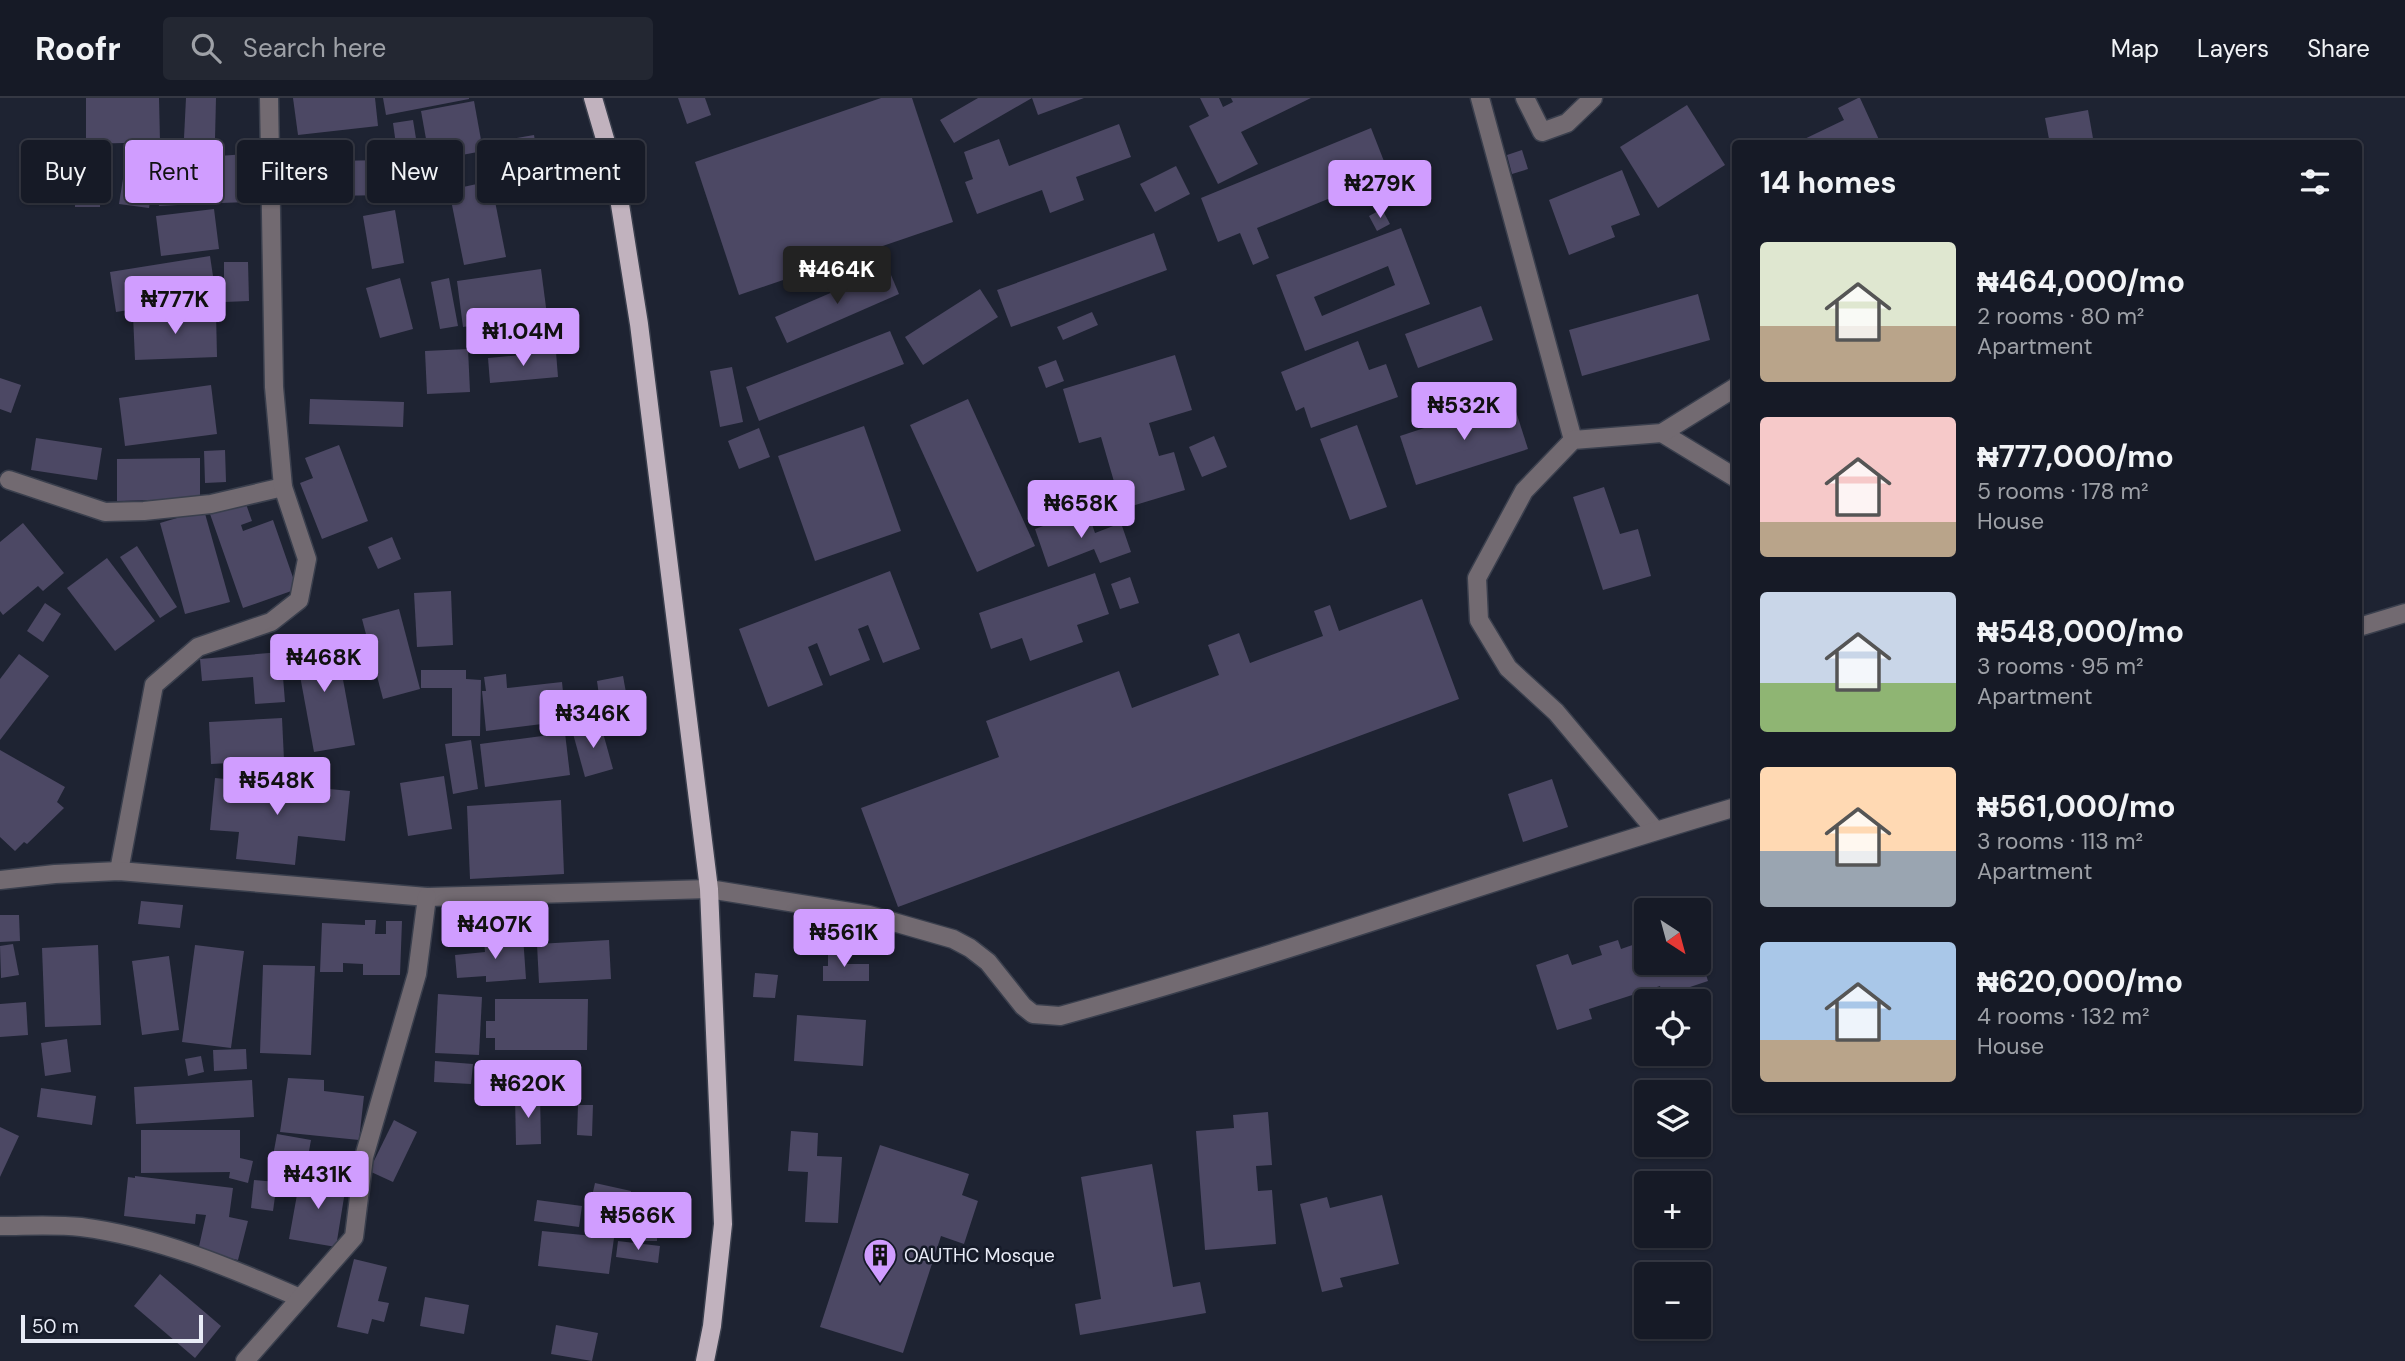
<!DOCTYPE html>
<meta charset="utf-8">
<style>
body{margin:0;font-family:"DM Sans",sans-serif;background:#232732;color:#f1f3f6;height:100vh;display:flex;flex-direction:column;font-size:26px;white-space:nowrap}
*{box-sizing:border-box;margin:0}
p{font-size:23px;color:#9ea1a7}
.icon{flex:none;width:38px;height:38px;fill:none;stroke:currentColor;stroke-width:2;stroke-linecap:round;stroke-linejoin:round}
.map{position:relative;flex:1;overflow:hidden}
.side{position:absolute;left:1732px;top:42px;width:630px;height:973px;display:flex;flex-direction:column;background:#161a26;border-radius:7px;box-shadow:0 2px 5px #0004,0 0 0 2px #353843}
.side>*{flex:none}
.top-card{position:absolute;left:21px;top:42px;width:665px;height:63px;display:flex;gap:14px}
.needle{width:46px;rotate:144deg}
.tools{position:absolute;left:1634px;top:800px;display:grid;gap:14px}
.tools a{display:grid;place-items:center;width:77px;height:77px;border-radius:7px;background:#161a26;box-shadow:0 2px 5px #0004,0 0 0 2px #353843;font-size:35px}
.scale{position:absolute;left:21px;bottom:18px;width:182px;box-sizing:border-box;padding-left:7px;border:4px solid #e8ebf6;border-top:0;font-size:19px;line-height:24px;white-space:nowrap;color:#e8ebf6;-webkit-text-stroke:5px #151a28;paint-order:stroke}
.price{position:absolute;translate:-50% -60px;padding:0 16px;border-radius:7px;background:#d09dff;color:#111;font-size:23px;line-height:46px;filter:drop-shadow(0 2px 4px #0008)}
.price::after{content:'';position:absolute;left:50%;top:42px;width:21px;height:16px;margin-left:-10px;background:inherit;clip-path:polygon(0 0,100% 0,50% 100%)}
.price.on{background:#222;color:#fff}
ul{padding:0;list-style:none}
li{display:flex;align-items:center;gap:21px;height:175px;padding:0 28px}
li span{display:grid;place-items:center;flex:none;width:196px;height:140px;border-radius:7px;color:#555}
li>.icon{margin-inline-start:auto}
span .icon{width:84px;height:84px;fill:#fffc;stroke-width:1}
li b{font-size:30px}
h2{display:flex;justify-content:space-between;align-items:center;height:84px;padding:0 28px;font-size:30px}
.pill{padding:0 24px;border-radius:7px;background:#161a26;box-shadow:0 2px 5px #0004,0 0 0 2px #353843;font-size:24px;line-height:63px}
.pill.on{background:#d09dff;color:#111}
header{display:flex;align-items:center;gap:42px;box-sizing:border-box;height:98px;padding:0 35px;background:#161a26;border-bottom:2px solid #353843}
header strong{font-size:33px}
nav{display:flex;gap:38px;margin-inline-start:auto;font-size:24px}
.search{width:490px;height:63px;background:#232732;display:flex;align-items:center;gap:18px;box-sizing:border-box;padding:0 24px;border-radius:7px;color:#9ea1a7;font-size:26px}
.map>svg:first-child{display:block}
</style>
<header>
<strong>Roofr</strong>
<div class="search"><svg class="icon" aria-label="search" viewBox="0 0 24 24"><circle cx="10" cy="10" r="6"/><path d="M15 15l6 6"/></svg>Search here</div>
<nav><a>Map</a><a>Layers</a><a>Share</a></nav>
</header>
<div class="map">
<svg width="2405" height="1263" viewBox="0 0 2405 1263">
<rect width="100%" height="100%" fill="#1e2332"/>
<g fill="#4c4864" fill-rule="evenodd">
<path d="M 86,0 L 159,0 L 160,44 L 86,46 Z"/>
<path d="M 186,0 L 216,0 L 215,41 L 184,40 Z"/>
<path d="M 293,0 L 375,0 L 378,28 L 298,37 Z"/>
<path d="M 383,0 L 469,0 L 469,1 L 386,17 Z"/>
<path d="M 678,0 L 705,0 L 711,17 L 687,26 Z"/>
<path d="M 881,0 L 912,0 L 953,124 L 739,197 L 695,64 Z"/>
<path d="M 978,0 L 1084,0 L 1038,17 L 1032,0 L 954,45 L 940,22 Z"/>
<path d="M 1200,0 L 1219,0 L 1223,9 L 1233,4 L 1231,0 L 1311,0 L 1241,34 L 1258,66 L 1218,86 L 1189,28 L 1209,18 Z"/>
<path d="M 1858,0 L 1860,0 L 1881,46 L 1794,46 L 1844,22 L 1838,10 Z"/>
<path d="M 474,3 L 483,53 L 430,63 L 421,13 Z"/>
<path d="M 1687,7 L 1725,67 L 1658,110 L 1620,49 Z"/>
<path d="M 2088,12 L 2094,46 L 2050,46 L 2045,20 Z"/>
<path d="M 413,22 L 420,65 L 399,68 L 393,25 Z"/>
<path d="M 1119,26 L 1131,59 L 1076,79 L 1084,102 L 1050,115 L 1042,92 L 977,116 L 965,84 L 973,81 L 964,54 L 999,41 L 1009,68 Z"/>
<path d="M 1371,30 L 1389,76 L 1257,130 L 1269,160 L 1253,167 L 1240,135 L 1218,144 L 1201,100 Z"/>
<path d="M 534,37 L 537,56 L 514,59 L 511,41 Z"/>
<path d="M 1522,52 L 1528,71 L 1512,76 L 1507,57 Z"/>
<path d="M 247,56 L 249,104 L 221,105 L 218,58 Z"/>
<path d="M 214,60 L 216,105 L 159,108 L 157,62 Z"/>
<path d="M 126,62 L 156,66 L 149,110 L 119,106 Z"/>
<path d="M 386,62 L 386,97 L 332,98 L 332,63 Z"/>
<path d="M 1176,68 L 1190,96 L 1155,114 L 1140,86 Z"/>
<path d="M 1622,72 L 1640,117 L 1611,128 L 1615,139 L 1569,157 L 1549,102 Z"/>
<path d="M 302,82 L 324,83 L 323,104 L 301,104 Z"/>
<path d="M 491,83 L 506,159 L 464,167 L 449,92 Z"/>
<path d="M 75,84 L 101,84 L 100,109 L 75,109 Z"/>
<path d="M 214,111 L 219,151 L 161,158 L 156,118 Z"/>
<path d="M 1382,111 L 1390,126 L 1377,133 L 1369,118 Z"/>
<path d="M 395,112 L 404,165 L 372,171 L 363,118 Z"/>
<path d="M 1401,130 L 1430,206 L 1305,253 L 1276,177 ZM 1388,168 L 1395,187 L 1322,218 L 1314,199 Z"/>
<path d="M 1154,135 L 1167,172 L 1011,229 L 997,192 Z"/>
<path d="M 210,158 L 216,198 L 116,214 L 110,174 Z"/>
<path d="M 224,164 L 248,164 L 249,203 L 224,204 Z"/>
<path d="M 888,170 L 899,196 L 787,245 L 775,219 Z"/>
<path d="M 541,171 L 547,217 L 463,229 L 457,183 Z"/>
<path d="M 400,180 L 413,231 L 380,240 L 366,190 Z"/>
<path d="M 449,180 L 458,228 L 440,231 L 431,184 Z"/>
<path d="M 980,191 L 998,219 L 923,267 L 905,239 Z"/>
<path d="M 1698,196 L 1710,242 L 1582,278 L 1569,232 Z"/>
<path d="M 1481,208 L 1493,242 L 1418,270 L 1405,236 Z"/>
<path d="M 216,214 L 217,259 L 135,262 L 133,217 Z"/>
<path d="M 1092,214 L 1098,227 L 1063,242 L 1057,229 Z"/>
<path d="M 890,233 L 904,266 L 759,323 L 746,289 Z"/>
<path d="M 1358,243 L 1369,272 L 1386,266 L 1398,299 L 1311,330 L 1304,309 L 1296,313 L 1281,274 Z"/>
<path d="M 468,251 L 470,294 L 427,296 L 425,253 Z"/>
<path d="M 556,254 L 558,279 L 490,285 L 488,260 Z"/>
<path d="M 1175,257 L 1192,312 L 1149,325 L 1159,358 L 1174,354 L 1185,392 L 1122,411 L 1101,339 L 1079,345 L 1063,291 Z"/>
<path d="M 1056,262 L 1064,283 L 1046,290 L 1038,269 Z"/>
<path d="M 732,269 L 743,324 L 720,329 L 710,273 Z"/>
<path d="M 0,280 L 21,287 L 11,315 L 0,311 Z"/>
<path d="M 211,287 L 217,336 L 125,348 L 119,300 Z"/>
<path d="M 310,301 L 404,304 L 403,329 L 309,326 Z"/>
<path d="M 968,301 L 1035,448 L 977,474 L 910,327 Z"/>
<path d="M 1512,301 L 1528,351 L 1416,387 L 1400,338 Z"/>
<path d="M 1357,327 L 1387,409 L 1350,422 L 1320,341 Z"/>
<path d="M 864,328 L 901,433 L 815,463 L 778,358 Z"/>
<path d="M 759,330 L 770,359 L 739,371 L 728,343 Z"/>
<path d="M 1214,338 L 1227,369 L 1202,379 L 1189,349 Z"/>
<path d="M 36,340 L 102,350 L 97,382 L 31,372 Z"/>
<path d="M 339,347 L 368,423 L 322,441 L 300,385 L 313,380 L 305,360 Z"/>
<path d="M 225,352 L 226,384 L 205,385 L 204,353 Z"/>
<path d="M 200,360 L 200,401 L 117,403 L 117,361 Z"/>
<path d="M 1604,389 L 1620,436 L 1638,431 L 1651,478 L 1603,492 L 1573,399 Z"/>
<path d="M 245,403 L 252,423 L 241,427 L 243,433 L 273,422 L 297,491 L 243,510 L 210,416 Z"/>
<path d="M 204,412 L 230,504 L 185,516 L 160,425 Z"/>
<path d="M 1087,412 L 1095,435 L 1121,425 L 1131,454 L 1100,465 L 1094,451 L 1048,469 L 1035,431 Z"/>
<path d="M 23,425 L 64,475 L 43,493 L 38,488 L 3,517 L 0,513 L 0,444 Z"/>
<path d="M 392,439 L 401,461 L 378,471 L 368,449 Z"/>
<path d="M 137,448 L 177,509 L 160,520 L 120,459 Z"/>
<path d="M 107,460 L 155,523 L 115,553 L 67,490 Z"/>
<path d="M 890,473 L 920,551 L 883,565 L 868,527 L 858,531 L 870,562 L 830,578 L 817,545 L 808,549 L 823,587 L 768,609 L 739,531 Z"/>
<path d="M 1095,475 L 1109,516 L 1077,527 L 1083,544 L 1030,563 L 1022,540 L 991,551 L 979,515 Z"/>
<path d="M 1130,479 L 1139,505 L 1120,511 L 1111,486 Z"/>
<path d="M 451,493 L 453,547 L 417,549 L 414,495 Z"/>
<path d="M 1422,501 L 1459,601 L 898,809 L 861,710 L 999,659 L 986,623 L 1119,573 L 1132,610 L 1219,577 L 1208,547 L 1239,535 L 1250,565 L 1323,538 L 1314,513 L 1330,507 L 1339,533 Z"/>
<path d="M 45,505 L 61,516 L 43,544 L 27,533 Z"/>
<path d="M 399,511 L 420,591 L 383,601 L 362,521 Z"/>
<path d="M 335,538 L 355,647 L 314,654 L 294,545 Z"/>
<path d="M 281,554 L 285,604 L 255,606 L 253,579 L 202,583 L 200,561 Z"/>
<path d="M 19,556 L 49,578 L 0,642 L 0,581 Z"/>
<path d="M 421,572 L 466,572 L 466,581 L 481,582 L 480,638 L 452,638 L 452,590 L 421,590 Z"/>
<path d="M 506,576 L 507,590 L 562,584 L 566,623 L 486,633 L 482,593 L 486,593 L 484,579 Z"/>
<path d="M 623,578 L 627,600 L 600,605 L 597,583 Z"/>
<path d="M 282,620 L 284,662 L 211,666 L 209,624 Z"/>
<path d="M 600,624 L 613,671 L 585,679 L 572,632 Z"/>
<path d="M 565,635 L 570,677 L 485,689 L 480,646 Z"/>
<path d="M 471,642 L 478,691 L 453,696 L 445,646 Z"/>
<path d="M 0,652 L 65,689 L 57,704 L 64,710 L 27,746 L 24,744 L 15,753 L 0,739 Z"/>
<path d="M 444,678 L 452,731 L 408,738 L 400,685 Z"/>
<path d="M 215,680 L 350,693 L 345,743 L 298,738 L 295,767 L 236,761 L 239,734 L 210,732 Z"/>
<path d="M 1552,681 L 1568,729 L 1523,744 L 1508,696 Z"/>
<path d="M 561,702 L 564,776 L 470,781 L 467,708 Z"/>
<path d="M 141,803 L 183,807 L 180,830 L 138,826 Z"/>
<path d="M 0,817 L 19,817 L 20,843 L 0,844 Z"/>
<path d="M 365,822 L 376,822 L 375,836 L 386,836 L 386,823 L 402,823 L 400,877 L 363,877 L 363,866 L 343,865 L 343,874 L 320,874 L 322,825 L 365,827 Z"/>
<path d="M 523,838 L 526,881 L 486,884 L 486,878 L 457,880 L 455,857 L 485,854 L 484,842 Z"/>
<path d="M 609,842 L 611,881 L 539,885 L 537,846 Z"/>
<path d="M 1618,842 L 1621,851 L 1647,842 L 1647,864 L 1699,864 L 1700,858 L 1708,883 L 1663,898 L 1660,888 L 1589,911 L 1592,921 L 1557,932 L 1536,867 L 1568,856 L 1572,867 L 1602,857 L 1599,848 Z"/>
<path d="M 13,846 L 19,877 L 1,880 L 0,848 Z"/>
<path d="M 98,847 L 101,927 L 45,929 L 42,850 Z"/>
<path d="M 195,847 L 244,853 L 231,950 L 182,944 Z"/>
<path d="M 828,852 L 843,852 L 843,866 L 869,866 L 869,883 L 823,883 L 823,868 L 828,868 Z"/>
<path d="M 169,858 L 179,932 L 142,937 L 132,863 Z"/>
<path d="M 263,867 L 315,868 L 311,957 L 260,955 Z"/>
<path d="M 755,875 L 778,877 L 775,900 L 753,899 Z"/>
<path d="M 438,896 L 482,899 L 479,957 L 435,955 Z"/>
<path d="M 495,901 L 588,901 L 587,952 L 495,952 L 495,940 L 486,940 L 486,923 L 495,923 Z"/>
<path d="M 26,904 L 28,937 L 0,939 L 0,906 Z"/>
<path d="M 797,917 L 866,922 L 863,968 L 794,963 Z"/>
<path d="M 67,941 L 71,974 L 45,978 L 41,945 Z"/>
<path d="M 246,951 L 247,971 L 214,973 L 213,952 Z"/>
<path d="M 201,958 L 204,974 L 188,978 L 185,961 Z"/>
<path d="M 435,963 L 473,966 L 471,986 L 434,984 Z"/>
<path d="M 288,980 L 324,982 L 324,993 L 364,998 L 359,1042 L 280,1034 Z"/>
<path d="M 252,982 L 254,1019 L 136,1026 L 134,989 Z"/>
<path d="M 41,990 L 96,998 L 92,1027 L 37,1019 Z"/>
<path d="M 540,997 L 541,1046 L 516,1047 L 515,998 Z"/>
<path d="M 578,1007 L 593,1007 L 592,1038 L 577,1037 Z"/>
<path d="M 1268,1014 L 1272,1067 L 1256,1068 L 1258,1093 L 1272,1092 L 1276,1146 L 1205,1152 L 1196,1033 L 1234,1030 L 1233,1017 Z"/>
<path d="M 394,1022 L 417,1034 L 393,1084 L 369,1073 Z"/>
<path d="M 0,1029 L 19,1038 L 0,1079 Z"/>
<path d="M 141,1032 L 240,1032 L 240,1060 L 253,1063 L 248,1085 L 229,1080 L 230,1074 L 141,1075 Z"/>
<path d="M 791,1033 L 818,1035 L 817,1058 L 842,1059 L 838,1125 L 805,1124 L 808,1074 L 788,1073 Z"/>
<path d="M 277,1036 L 311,1042 L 305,1075 L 271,1069 Z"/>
<path d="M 880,1047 L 969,1076 L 962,1097 L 978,1103 L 964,1146 L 941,1138 L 903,1255 L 820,1229 Z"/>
<path d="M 1152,1066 L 1173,1189 L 1200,1184 L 1206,1215 L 1080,1237 L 1075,1206 L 1101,1201 L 1081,1079 Z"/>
<path d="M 315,1077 L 328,1077 L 327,1084 L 346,1087 L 336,1149 L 289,1141 L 300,1080 L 314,1082 Z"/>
<path d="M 135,1078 L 233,1090 L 229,1119 L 248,1123 L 238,1162 L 198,1153 L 206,1117 L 196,1116 L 195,1126 L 124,1118 L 128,1079 L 135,1080 Z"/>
<path d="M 254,1082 L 277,1084 L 273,1113 L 251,1110 Z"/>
<path d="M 595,1085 L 631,1093 L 622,1133 L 586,1125 Z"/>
<path d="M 1382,1097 L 1399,1166 L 1340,1180 L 1343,1189 L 1322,1194 L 1300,1106 L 1327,1099 L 1330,1110 Z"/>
<path d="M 537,1102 L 582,1108 L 579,1129 L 534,1123 Z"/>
<path d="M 634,1124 L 657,1124 L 657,1143 L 635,1143 Z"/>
<path d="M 542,1133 L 614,1140 L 609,1176 L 538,1168 Z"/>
<path d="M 618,1143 L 660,1148 L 658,1165 L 616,1159 Z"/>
<path d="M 354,1161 L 387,1169 L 378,1203 L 389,1205 L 384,1224 L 372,1221 L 368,1236 L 337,1229 Z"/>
<path d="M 160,1176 L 221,1228 L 195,1260 L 134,1208 Z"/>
<path d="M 425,1199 L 469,1207 L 464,1236 L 420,1228 Z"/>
<path d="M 556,1227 L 598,1235 L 592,1263 L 551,1256 Z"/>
</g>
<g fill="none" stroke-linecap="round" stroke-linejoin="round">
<defs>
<g id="minor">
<path d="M 1480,0 L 1573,342"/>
<path d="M 1525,0 L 1542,34 L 1567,25 L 1593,0"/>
<path d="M 1662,335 L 1736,380"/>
<path d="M 9,382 L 105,414 L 144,413 L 211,406 L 283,389"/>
<path d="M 2359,529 L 2405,515"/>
<path d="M 1655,732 L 1556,614 L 1508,570 L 1479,522 L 1477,480 L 1524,393 L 1573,342 L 1662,335 L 1736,289"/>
<path d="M 119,773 L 154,587 L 198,549 L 271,524 L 299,502 L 307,461 L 283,389 L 274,289 L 269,0"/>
<path d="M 0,782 L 55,776 L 119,773 L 427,799 L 709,791 L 869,817 L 953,841 L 970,850 L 988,864 L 1023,908 L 1033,916 L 1060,918 C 1288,856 1510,775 1736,709"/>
<path d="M 0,1128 C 26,1128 54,1126 81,1129 C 158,1139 229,1169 300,1200"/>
<path d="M 245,1263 L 354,1139 L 364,1059 L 417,876 L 427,799"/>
</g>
<path id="major" d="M 593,0 L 615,75 L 639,226 L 709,791 L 723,1126 L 712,1228 L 705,1263"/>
</defs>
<use href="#minor" stroke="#3a3f4d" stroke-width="21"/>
<use href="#major" stroke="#3a3f4d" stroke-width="21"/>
<use href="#minor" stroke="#726a71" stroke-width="18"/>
<use href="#major" stroke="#c1b2be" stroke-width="18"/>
</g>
<defs>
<symbol id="building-pin" viewBox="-11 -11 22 30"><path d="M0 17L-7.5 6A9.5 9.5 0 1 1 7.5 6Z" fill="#d09dff" stroke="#151a28"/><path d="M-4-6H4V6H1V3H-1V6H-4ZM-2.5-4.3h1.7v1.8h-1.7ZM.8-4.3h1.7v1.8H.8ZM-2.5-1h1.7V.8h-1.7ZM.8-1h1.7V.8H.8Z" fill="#111"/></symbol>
</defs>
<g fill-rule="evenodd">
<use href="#building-pin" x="861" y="1138" width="38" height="52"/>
</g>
<g text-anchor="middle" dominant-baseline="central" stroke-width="5" stroke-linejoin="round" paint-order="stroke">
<g font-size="19" fill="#e8ebf6" stroke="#151a28" text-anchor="start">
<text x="904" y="1157">OAUTHC Mosque</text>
</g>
</g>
</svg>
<div class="tools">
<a><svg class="needle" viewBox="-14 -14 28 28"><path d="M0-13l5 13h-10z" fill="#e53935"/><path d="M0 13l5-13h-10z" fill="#9ea1a7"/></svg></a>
<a><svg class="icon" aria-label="locate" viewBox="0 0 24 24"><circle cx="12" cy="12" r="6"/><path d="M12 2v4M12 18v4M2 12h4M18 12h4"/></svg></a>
<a><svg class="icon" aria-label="layers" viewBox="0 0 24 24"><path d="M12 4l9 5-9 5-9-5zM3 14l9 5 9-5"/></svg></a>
<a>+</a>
<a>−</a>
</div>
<div class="scale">50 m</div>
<b class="price" style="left:1380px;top:122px">₦279K</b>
<b class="price on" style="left:837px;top:208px">₦464K</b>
<b class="price" style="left:175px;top:238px">₦777K</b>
<b class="price" style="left:523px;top:270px">₦1.04M</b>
<b class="price" style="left:1464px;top:344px">₦532K</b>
<b class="price" style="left:1081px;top:442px">₦658K</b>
<b class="price" style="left:324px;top:596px">₦468K</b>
<b class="price" style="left:593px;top:652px">₦346K</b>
<b class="price" style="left:277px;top:719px">₦548K</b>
<b class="price" style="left:495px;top:863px">₦407K</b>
<b class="price" style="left:844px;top:871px">₦561K</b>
<b class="price" style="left:528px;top:1022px">₦620K</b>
<b class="price" style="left:318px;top:1113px">₦431K</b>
<b class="price" style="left:638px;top:1154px">₦566K</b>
<div class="top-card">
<a class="pill">Buy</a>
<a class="pill on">Rent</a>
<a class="pill">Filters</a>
<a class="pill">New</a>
<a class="pill">Apartment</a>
</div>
<section class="side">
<h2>14 homes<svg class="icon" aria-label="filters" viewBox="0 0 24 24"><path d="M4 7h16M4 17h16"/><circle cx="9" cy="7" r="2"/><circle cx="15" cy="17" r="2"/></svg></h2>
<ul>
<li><span style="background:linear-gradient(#dfe7d0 60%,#b9a48a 0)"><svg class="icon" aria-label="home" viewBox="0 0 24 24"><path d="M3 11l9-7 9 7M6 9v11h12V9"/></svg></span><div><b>₦464,000/mo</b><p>2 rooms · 80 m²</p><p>Apartment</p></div></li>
<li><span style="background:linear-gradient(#f6c9c9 75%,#b9a48a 0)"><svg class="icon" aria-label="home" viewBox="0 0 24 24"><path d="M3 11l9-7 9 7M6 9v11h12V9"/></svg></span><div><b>₦777,000/mo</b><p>5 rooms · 178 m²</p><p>House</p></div></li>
<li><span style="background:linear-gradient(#c9d6e8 65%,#8fb573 0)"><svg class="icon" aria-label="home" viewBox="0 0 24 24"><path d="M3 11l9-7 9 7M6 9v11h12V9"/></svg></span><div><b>₦548,000/mo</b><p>3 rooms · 95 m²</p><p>Apartment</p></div></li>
<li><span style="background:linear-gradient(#ffd9b3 60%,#9aa5b1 0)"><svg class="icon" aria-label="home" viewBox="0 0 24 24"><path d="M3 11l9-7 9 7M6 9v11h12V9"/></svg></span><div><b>₦561,000/mo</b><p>3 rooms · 113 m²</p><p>Apartment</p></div></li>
<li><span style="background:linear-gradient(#a9c7e8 70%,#b9a48a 0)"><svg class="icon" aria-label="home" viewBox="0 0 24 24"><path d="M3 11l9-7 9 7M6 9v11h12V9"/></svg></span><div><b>₦620,000/mo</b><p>4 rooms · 132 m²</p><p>House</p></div></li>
</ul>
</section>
</div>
